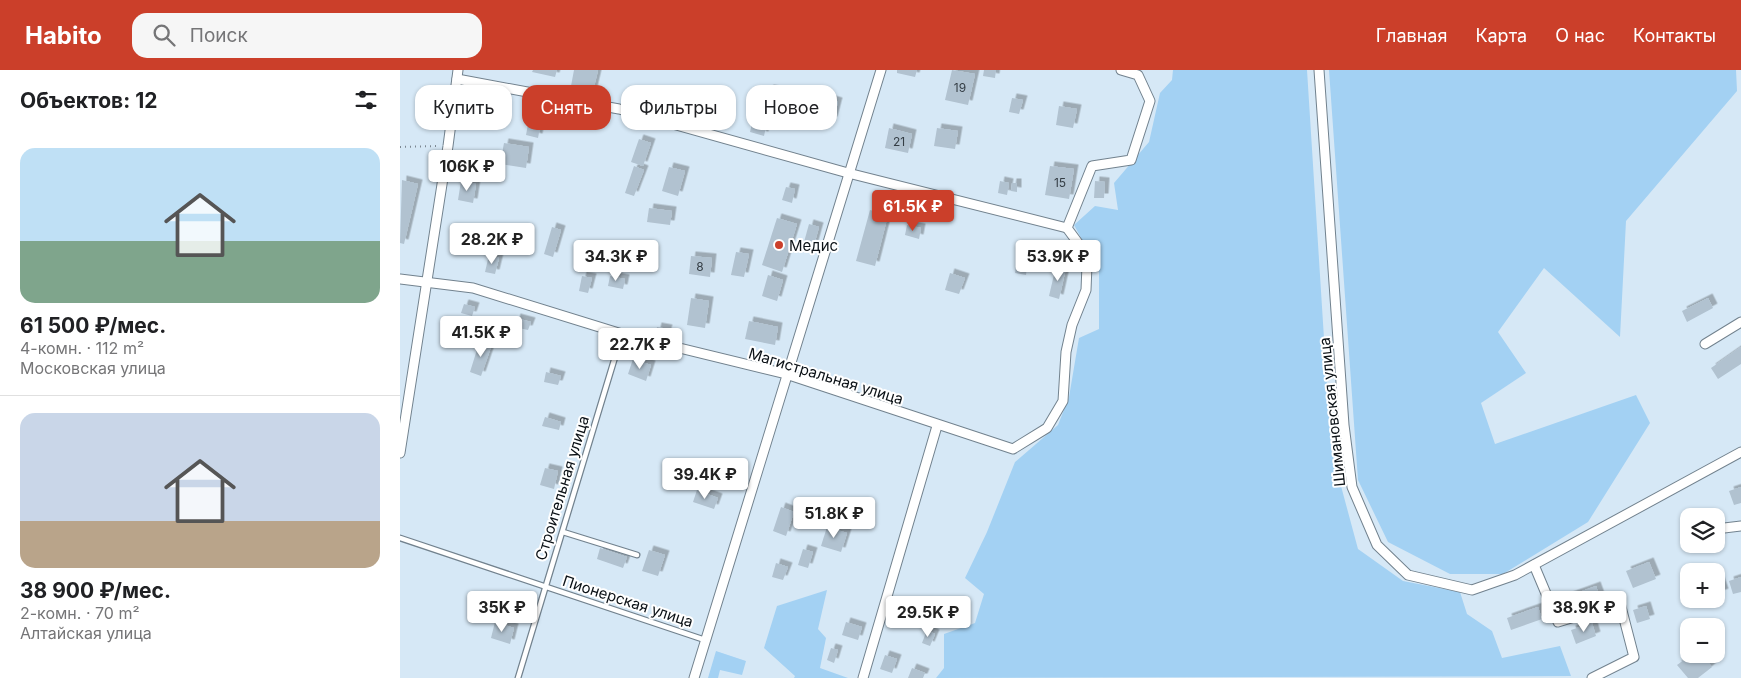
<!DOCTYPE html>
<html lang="ru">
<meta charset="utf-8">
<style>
body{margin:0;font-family:Inter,sans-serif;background:#f6f6f6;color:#202124;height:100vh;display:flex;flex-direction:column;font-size:19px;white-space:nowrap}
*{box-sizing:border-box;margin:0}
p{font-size:16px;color:#757577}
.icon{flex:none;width:28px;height:28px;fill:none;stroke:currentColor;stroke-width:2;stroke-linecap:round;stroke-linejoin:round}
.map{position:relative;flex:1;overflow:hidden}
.details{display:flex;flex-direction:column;background:#fff;width:400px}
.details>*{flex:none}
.top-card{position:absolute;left:15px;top:15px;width:475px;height:45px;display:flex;gap:10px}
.tools{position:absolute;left:1280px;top:438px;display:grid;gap:10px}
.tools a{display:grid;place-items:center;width:45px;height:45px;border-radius:10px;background:#fff;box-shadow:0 1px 4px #0004;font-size:25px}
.price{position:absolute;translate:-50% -42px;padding:0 11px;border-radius:5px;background:#fff;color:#222;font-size:16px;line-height:32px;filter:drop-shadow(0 1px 2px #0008)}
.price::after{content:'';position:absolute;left:50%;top:30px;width:15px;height:11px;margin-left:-8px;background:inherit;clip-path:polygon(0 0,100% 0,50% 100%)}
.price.active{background:#cb3f2a;color:#fff}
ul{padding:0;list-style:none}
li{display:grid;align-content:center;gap:10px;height:265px;padding:0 20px}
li+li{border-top:1px solid #e0e0e0}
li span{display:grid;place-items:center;height:155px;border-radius:15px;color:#555}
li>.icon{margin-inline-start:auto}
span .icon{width:90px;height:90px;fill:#fffc;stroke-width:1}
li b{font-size:21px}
h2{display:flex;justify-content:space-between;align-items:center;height:60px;padding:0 20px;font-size:21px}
.chip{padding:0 18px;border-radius:15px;background:#fff;box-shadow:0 1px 4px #0004;font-size:18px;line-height:45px}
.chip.active{background:#cb3f2a;color:#fff}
header{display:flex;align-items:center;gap:30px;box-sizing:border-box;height:70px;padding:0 25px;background:#cb3f2a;color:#fff}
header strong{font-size:24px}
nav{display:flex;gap:28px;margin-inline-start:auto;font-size:18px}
.search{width:350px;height:45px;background:#f6f6f6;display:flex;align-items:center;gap:12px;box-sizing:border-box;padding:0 18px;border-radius:15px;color:#757577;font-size:19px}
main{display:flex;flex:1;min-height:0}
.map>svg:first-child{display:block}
</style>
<header>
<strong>Habito</strong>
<div class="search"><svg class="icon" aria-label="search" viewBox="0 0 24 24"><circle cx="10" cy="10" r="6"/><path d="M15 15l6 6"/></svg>Поиск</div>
<nav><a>Главная</a><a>Карта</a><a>О нас</a><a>Контакты</a></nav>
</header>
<main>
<section class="details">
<h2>Объектов: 12<svg class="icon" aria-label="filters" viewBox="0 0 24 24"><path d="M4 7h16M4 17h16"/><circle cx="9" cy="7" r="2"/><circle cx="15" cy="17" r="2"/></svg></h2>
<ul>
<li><span style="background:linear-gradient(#bfe0f5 60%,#7fa58c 0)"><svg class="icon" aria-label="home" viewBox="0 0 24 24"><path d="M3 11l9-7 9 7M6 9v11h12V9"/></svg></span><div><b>61 500 ₽/мес.</b><p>4-комн. · 112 m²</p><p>Московская улица</p></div></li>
<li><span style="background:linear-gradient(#c9d6e8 70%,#b9a48a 0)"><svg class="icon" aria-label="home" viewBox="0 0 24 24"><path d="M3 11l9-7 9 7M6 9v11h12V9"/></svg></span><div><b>38 900 ₽/мес.</b><p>2-комн. · 70 m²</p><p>Алтайская улица</p></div></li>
</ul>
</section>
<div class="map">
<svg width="1341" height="608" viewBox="0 0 1341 608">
<defs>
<filter id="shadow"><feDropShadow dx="4.5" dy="-4.5" stdDeviation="0" flood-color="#0004"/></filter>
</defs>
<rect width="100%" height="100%" fill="#d6e8f6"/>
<g fill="#a3d1f3">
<path d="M 773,0 L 907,0 L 931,379 L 958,479 L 1003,511 L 1060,522 L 1067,544 L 1092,561 L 1102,588 L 1160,576 L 1171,606 L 536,608 L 544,598 L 544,564 L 575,553 L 584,524 L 565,508 L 587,462 L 615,392 L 658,355 L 669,327 L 679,268 L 699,259 L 699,201 L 674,155 L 695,136 L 718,140 L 714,113 L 749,72 L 760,23 L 772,10 Z"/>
<path d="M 929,0 L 1336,0 L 1337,21 L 1226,151 L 1220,267 L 1144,198 L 1098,262 L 1126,303 L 1081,333 L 1095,374 L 1236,325 L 1250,353 L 1188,452 L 1103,504 L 1050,504 L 988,472 L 958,410 Z"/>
<path d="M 427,520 L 418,559 L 426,568 L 420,598 L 448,608 L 394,608 L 395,606 L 364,578 L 377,536 Z"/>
<path d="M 316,581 L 346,591 L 342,605 L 320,600 L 318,608 L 308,608 Z"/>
</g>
<g fill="#b1c2d0" filter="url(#shadow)">
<path d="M 133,0 L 157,0 L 155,7 L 132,2 Z"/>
<path d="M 174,0 L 198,0 L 193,21 L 171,16 Z"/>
<path d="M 497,0 L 517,0 L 515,7 L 497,3 Z"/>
<path d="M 552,0 L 575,4 L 568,35 L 545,30 Z"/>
<path d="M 584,0 L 596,0 L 595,8 L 583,6 Z"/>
<path d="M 369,19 L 380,21 L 378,30 L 367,27 Z"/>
<path d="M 612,28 L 623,30 L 619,44 L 609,42 Z"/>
<path d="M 427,29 L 438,32 L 433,51 L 422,48 Z"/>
<path d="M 31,32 L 41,33 L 39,47 L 29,45 Z"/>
<path d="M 659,36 L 677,39 L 673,58 L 656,55 Z"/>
<path d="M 129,42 L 143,44 L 142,53 L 127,51 Z"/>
<path d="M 353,49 L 367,52 L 364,66 L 350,62 Z"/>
<path d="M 128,54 L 140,57 L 138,68 L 126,65 Z"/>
<path d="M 489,58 L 512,64 L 508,83 L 485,78 Z"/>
<path d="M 537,58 L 558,61 L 555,79 L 534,76 Z"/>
<path d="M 239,69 L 251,73 L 243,96 L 231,92 Z"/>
<path d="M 104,73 L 129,77 L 126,98 L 100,94 Z"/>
<path d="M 234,96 L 244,100 L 234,126 L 225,123 Z"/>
<path d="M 650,96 L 674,99 L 669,129 L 645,125 Z"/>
<path d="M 269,97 L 285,101 L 278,126 L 262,121 Z"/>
<path d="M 2,110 L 18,114 L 4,174 L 0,173 Z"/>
<path d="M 61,111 L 76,114 L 73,133 L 58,130 Z"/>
<path d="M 600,111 L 609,113 L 607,125 L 598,123 Z"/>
<path d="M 695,111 L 705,112 L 704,128 L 694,128 Z"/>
<path d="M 612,113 L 617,113 L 617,122 L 611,121 Z"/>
<path d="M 386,117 L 395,119 L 392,133 L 382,130 Z"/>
<path d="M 249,138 L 272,141 L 270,155 L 247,152 Z"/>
<path d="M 470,140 L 488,145 L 475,196 L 456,191 Z"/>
<path d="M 377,148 L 397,154 L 382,202 L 362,195 Z"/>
<path d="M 409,154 L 419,157 L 414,175 L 404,172 Z"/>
<path d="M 507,155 L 521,158 L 519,169 L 505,165 Z"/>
<path d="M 152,157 L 161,160 L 153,187 L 144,184 Z"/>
<path d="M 107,161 L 124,164 L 120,182 L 104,179 Z"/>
<path d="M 336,182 L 349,184 L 344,207 L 331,205 Z"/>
<path d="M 89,185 L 99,188 L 95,204 L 85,202 Z"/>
<path d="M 618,185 L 628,187 L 626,205 L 615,203 Z"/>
<path d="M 291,186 L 312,188 L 310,207 L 289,204 Z"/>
<path d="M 656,196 L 666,198 L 659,229 L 649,226 Z"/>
<path d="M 550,203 L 565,208 L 559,224 L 545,220 Z"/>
<path d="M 368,205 L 383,210 L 377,231 L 362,226 Z"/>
<path d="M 182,206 L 192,208 L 188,223 L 179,221 Z"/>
<path d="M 210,206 L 225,209 L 223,219 L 208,216 Z"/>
<path d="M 291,228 L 309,231 L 305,258 L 287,255 Z"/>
<path d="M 1308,228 L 1313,238 L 1287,252 L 1282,241 Z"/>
<path d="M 64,234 L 75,237 L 72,246 L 61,243 Z"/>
<path d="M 116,248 L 131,252 L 128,260 L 114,257 Z"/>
<path d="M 349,251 L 378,257 L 375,275 L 345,269 Z"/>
<path d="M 257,257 L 268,259 L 265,269 L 255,267 Z"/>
<path d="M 80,270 L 92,274 L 81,306 L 70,302 Z"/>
<path d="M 1341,277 L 1341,294 L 1318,309 L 1311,298 Z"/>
<path d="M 233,289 L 251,295 L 246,311 L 228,304 Z"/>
<path d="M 146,302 L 161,306 L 158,315 L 144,312 Z"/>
<path d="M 145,347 L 161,352 L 159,360 L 142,356 Z"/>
<path d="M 145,398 L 158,401 L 154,419 L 140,415 Z"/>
<path d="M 1341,417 L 1341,433 L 1334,435 L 1329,421 Z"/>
<path d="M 297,420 L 318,428 L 314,439 L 293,432 Z"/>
<path d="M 381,437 L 394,442 L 386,466 L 373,461 Z"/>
<path d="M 427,457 L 447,463 L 441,482 L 421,476 Z"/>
<path d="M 200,478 L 227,487 L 223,498 L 197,489 Z"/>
<path d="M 403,479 L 413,482 L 408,498 L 398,495 Z"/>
<path d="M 249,480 L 265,485 L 258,506 L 242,501 Z"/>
<path d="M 1249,492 L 1256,509 L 1233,518 L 1226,501 Z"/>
<path d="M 376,493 L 388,497 L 383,510 L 372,507 Z"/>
<path d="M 1341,507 L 1341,522 L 1333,524 L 1329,511 Z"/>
<path d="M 1320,511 L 1324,523 L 1316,526 L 1316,513 Z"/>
<path d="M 1196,516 L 1200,527 L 1167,539 L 1163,528 Z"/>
<path d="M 504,533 L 521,538 L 517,552 L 500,547 Z"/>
<path d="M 1246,536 L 1250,549 L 1237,553 L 1233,540 Z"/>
<path d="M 1138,537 L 1142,549 L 1111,560 L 1107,548 Z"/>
<path d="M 95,552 L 114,558 L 110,574 L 91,568 Z"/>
<path d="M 446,552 L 462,557 L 458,570 L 442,565 Z"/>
<path d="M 1192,553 L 1196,566 L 1176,574 L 1171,560 Z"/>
<path d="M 527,560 L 535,564 L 530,576 L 522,573 Z"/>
<path d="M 431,578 L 438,580 L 434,593 L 427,590 Z"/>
<path d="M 1292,584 L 1301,584 L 1312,597 L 1298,608 L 1288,608 L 1277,595 Z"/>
<path d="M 485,585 L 497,589 L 492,603 L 480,599 Z"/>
<path d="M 512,598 L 525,603 L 523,608 L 508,608 Z"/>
</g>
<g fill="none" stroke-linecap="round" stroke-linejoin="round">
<defs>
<g id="service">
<path d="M 163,462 L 237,485"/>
<path d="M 0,468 L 305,570"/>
<path d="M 118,608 L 222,264"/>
</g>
<g id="minor">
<path d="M 919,0 L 944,355 L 952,417 L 977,475 L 1008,505 L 1072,520 L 1115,505 L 1341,382"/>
<path d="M 57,9 L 219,39 L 448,103 L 667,158"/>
<path d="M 0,209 L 73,218 L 222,264 L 386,304 L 613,379 L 647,358 L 663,331 L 666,282 L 672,255 L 686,220 L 687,195 L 681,177 L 667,158 L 692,96 L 731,90 L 750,31 L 738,5 L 721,0"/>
<path d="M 1305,274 L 1341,252"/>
<path d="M 0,383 L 48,76 L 58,0"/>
<path d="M 1316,459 L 1341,456"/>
<path d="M 1134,495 L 1158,552 L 1220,533 L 1234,587 L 1192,608"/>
<path d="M 294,608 L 481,0"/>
<path d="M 463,608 L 537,356"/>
</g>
</defs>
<use href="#service" stroke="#72828e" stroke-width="7"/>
<use href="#minor" stroke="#72828e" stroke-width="11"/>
<path stroke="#7b8791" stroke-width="2" stroke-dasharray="1 4" stroke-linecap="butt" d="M 0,77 L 39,76"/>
<use href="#service" stroke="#fff" stroke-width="4.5"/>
<use href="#minor" stroke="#fff" stroke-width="9"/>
</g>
<circle fill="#cb3f2a" stroke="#fff" stroke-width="2" cx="379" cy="175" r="5"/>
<g text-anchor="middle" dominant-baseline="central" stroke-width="4" stroke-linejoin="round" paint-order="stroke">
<g font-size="12" fill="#343d44">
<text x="560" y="17">19</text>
<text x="499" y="71">21</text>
<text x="660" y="112">15</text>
<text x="300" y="196">8</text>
</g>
<g font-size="15" fill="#0b1116" stroke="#fff" text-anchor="start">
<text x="389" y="175">Медис</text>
</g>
<g font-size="15" fill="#0b1116" stroke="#fff">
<text transform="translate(426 306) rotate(17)">Магистральная улица</text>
<text transform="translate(932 342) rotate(-96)">Шимановская улица</text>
<text transform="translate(162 418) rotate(-73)">Строительная улица</text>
<text transform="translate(228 531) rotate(18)">Пионерская улица</text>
</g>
</g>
</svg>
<div class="tools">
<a><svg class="icon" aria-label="layers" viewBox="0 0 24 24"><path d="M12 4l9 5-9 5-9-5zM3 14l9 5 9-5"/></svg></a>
<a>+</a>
<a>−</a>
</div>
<b class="price" style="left:67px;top:122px">106K ₽</b>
<b class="price active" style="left:513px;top:162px">61.5K ₽</b>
<b class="price" style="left:92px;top:195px">28.2K ₽</b>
<b class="price" style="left:216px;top:212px">34.3K ₽</b>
<b class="price" style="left:658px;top:212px">53.9K ₽</b>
<b class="price" style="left:81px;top:288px">41.5K ₽</b>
<b class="price" style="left:240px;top:300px">22.7K ₽</b>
<b class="price" style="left:305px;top:430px">39.4K ₽</b>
<b class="price" style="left:434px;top:469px">51.8K ₽</b>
<b class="price" style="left:102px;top:563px">35K ₽</b>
<b class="price" style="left:1184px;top:563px">38.9K ₽</b>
<b class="price" style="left:528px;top:568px">29.5K ₽</b>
<div class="top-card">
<a class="chip">Купить</a>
<a class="chip active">Снять</a>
<a class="chip">Фильтры</a>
<a class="chip">Новое</a>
</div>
</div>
</main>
